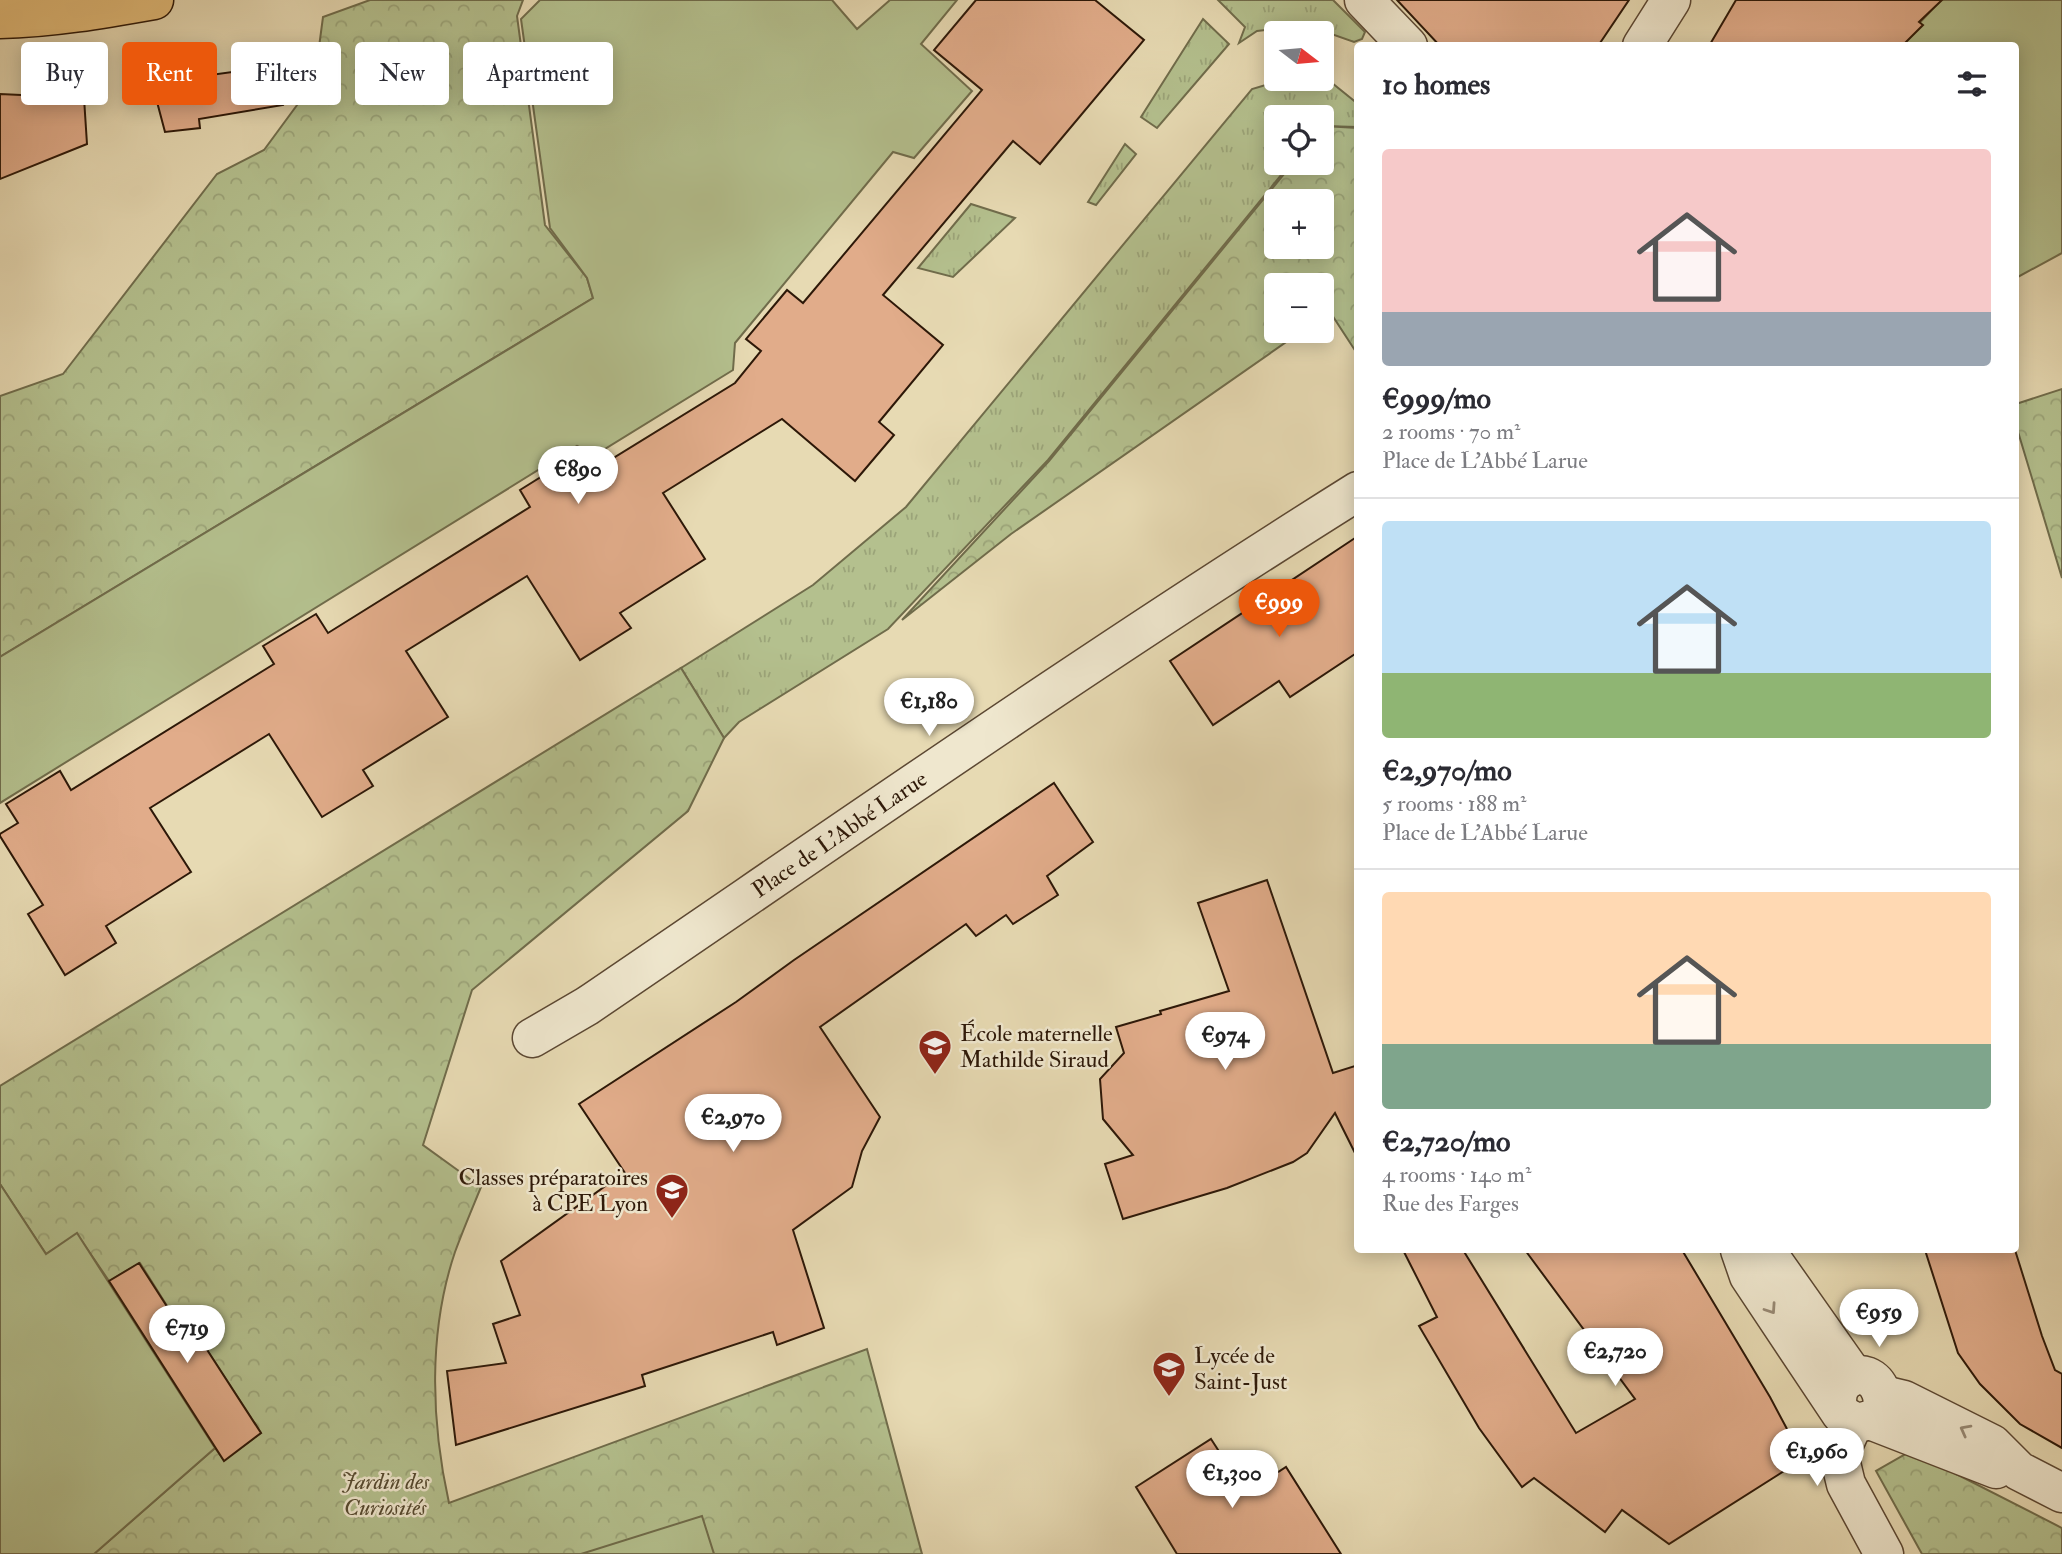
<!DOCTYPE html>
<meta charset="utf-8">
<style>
body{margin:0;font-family:"IM FELL Double Pica",serif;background:#f7f7f7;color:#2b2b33;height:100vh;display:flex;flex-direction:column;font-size:26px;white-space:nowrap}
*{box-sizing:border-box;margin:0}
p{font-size:23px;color:#7c7c81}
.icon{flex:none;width:38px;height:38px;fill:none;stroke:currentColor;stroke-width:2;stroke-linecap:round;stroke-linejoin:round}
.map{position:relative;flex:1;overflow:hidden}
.sheet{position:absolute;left:1354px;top:42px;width:665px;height:1211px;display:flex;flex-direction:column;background:#fff;border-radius:7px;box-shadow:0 4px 18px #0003}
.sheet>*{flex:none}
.top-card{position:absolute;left:21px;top:42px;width:665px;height:63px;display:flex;gap:14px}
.needle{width:46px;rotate:106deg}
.tools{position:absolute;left:1264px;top:21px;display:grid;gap:14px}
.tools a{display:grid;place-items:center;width:70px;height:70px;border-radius:7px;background:#fff;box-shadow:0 4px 18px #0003;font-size:35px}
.price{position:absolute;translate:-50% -60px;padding:0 16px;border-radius:24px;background:#fff;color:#222;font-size:23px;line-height:46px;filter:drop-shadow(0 2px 4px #0008)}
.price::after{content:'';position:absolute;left:50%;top:42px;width:21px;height:16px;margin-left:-10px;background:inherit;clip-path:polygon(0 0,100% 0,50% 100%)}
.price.selected{background:#ea580c;color:#fff}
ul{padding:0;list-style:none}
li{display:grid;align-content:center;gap:14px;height:371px;padding:0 28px}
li+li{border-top:2px solid #e1e1e2}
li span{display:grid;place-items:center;height:217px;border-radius:7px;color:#555}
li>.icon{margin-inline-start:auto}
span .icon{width:126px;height:126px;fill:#fffc;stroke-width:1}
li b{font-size:30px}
h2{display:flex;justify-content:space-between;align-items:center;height:84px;padding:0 28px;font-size:30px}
.chip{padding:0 24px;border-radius:7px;background:#fff;box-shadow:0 4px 18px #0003;font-size:24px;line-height:63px}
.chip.selected{background:#ea580c;color:#fff}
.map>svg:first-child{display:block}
</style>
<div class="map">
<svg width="2062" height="1554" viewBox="0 0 2062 1554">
<defs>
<pattern id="grass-tufts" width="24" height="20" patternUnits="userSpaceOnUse" patternTransform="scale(1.75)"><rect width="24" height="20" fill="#b4c08e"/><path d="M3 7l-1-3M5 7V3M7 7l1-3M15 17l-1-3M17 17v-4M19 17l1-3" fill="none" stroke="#9ba479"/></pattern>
<pattern id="forest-crowns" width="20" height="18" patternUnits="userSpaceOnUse" patternTransform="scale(1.75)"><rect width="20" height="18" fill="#b4c08e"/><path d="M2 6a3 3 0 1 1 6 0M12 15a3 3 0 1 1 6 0" fill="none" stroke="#9ba479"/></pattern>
</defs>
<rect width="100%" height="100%" fill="#e7dab3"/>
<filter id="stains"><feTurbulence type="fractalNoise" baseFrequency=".00286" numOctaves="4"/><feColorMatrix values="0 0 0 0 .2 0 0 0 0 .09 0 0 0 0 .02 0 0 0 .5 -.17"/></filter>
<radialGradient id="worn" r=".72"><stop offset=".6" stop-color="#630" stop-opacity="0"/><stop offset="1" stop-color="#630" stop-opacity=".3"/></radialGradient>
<g fill="url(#grass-tufts)" stroke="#706c4b" stroke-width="2">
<path d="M 1218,0 L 1333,0 L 1365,32 L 1362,39 L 1354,42 L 1306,25 L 1257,31 L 1239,43 L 1245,27 Z"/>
<path d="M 1203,19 L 1229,44 L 1157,128 L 1141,117 Z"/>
<path d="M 1286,79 L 1332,83 L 1358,104 L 1358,127 L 1321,126 L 1321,117 L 1276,117 L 1276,163 L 1291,163 L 1048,460 L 888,629 L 739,722 L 724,738 L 681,668 L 813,585 L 906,507 L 1252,89 Z"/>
<path d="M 1125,144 L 1136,154 L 1096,205 L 1088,202 Z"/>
<path d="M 971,204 L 1015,218 L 953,277 L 918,268 Z"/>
</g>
<g fill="url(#forest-crowns)" stroke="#706c4b" stroke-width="2" fill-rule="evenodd">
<path d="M 370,0 L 523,0 L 517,16 L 545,225 L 587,278 L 593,298 L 0,657 L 0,396 L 63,374 L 217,174 L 264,150 L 300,101 L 317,62 L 323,17 Z"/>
<path d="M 1323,126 L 1358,128 L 1358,355 L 1330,312 L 1321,318 L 1321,285 L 1276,285 L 1276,331 L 1302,331 L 1011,534 L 902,620 L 1049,461 L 1293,163 L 1321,163 ZM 1276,201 L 1321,201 L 1321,247 L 1276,247 Z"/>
<path d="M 2062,389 L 2062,578 L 2016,425 L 2016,404 Z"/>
<path d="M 681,668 L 724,738 L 688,811 L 472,990 L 423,1145 L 481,1187 C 472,1209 463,1230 455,1252 C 428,1332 431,1422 449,1503 L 867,1349 L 922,1554 L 94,1554 L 215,1448 L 224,1460 L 261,1433 L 202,1342 L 193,1347 L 140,1263 L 109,1281 L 77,1234 L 46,1254 L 0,1184 L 0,1086 Z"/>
<path d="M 1911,1451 L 2062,1528 L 2062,1554 L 1922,1554 L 1876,1471 Z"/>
</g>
<g fill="#b4c08e" stroke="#706c4b" stroke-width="2">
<path d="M 540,0 L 832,0 L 857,29 L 890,0 L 957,0 L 921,44 L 972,91 L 914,158 L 893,152 L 735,343 L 733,370 L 595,455 L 577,446 L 0,803 L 0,657 L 593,298 L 587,278 L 550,228 L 521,19 Z"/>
<path d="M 1941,0 L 2062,0 L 2062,253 L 2016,278 L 2016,46 L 1898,46 Z"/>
<path d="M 0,1184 L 46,1254 L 77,1233 L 215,1448 L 94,1554 L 0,1554 Z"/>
<path d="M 702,1516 L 714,1554 L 581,1554 Z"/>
</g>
<g fill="#e1ac8a" stroke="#2d1808" stroke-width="2">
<path d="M 976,0 L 1095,0 L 1144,40 L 1040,164 L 1013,141 L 883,295 L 943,345 L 879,422 L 894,435 L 855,481 L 782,419 L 663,493 L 705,559 L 620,613 L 631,628 L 580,660 L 527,576 L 406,651 L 448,717 L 363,770 L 373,786 L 322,817 L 269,734 L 150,808 L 191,872 L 106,926 L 116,943 L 65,975 L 28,914 L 43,905 L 0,836 L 0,834 L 18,823 L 6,804 L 60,771 L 71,790 L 274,664 L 263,646 L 316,614 L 328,633 L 530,507 L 520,490 L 573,457 L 584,476 L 735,383 L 761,351 L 746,339 L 787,290 L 803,303 L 982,90 L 934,50 Z"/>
<path d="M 1397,0 L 1629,0 L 1598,46 L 1440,46 Z"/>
<path d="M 1736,0 L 1942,0 L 1919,22 L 1923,25 L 1902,46 L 1709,46 Z"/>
<path d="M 277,66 L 283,105 L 199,119 L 200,128 L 165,132 L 152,83 Z"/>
<path d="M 0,94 L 84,98 L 87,144 L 0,179 Z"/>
<path d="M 1358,536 L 1358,652 L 1290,697 L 1279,681 L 1213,725 L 1170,661 Z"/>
<path d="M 1054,783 L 1093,842 L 1047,876 L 1058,895 L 1013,924 L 1006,915 L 976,936 L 966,924 L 820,1027 L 880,1117 L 862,1151 L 852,1187 L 793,1230 L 824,1328 L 777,1345 L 773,1332 L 642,1375 L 645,1386 L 456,1445 L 447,1371 L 506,1363 L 493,1324 L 520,1315 L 501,1261 L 611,1182 L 627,1176 L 579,1104 L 736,1002 L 794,960 Z"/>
<path d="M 1267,880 L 1333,1073 L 1358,1065 L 1358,1159 L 1335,1113 L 1307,1153 L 1293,1162 L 1227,1188 L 1123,1219 L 1105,1164 L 1133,1155 L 1103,1119 L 1100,1079 L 1124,1053 L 1116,1027 L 1161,1014 L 1160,1011 L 1229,991 L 1198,903 Z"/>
<path d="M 1403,1250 L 1463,1250 L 1576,1433 L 1635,1399 L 1525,1250 L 1682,1250 L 1770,1397 L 1803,1459 L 1669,1544 L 1622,1510 L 1605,1532 L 1534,1478 L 1522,1487 L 1479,1428 L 1419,1326 L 1437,1317 Z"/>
<path d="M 1925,1250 L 2015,1250 L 2042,1336 L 2055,1370 L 2062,1374 L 2062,1448 L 2020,1424 L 1980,1384 L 1958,1353 Z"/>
<path d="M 139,1263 L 193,1347 L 202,1342 L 261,1433 L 224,1461 L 109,1281 Z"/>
<path d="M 1211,1439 L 1246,1493 L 1286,1467 L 1341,1554 L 1177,1554 L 1136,1487 Z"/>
</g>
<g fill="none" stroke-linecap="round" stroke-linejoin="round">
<defs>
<g id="minor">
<path d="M 1364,0 L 1408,46"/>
<path d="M 1642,46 L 1671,0"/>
<path id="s1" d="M 532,1038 L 587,1006 C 843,832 1096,655 1358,491"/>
<path d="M 1740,1250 L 1749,1276 L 1841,1414 L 1854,1422 C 1906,1424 1877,1353 1844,1382 C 1837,1389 1836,1398 1838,1407"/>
<path d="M 1762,1250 L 1773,1261 L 1854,1376"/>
<path d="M 1883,1395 L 1904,1400 L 1992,1444 L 2019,1471 L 2062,1493"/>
<path d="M 1870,1420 L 1996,1469"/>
<path d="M 1854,1422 L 1839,1455 L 1846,1484 L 1884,1554"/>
</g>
<path id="primary" d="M 0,19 C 52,18 103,9 154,0"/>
</defs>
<use href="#minor" stroke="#5c4833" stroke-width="41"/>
<use href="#primary" stroke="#2d1808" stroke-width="41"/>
<use href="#minor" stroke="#efe7ce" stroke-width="38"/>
<use href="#primary" stroke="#e4bd7a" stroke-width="38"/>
</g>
<defs><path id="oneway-chevron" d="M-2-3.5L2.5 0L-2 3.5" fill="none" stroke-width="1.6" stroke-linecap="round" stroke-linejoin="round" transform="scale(1.75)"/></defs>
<g stroke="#988a75">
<use href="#oneway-chevron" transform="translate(1771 1309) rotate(56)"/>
<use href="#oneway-chevron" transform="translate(1965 1430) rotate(-152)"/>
</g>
<defs>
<symbol id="school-pin" viewBox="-11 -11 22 30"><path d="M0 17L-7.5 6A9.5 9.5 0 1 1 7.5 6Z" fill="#8f2418" stroke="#efe7ce"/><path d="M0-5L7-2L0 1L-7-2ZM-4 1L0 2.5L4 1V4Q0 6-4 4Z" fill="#fff"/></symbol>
<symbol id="university-pin" viewBox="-11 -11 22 30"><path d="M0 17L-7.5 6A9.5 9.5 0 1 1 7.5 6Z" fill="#8f2418" stroke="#efe7ce"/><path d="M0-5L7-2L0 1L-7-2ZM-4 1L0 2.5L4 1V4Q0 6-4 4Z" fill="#fff"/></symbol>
</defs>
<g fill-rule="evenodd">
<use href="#school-pin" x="916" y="1027" width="38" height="52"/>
<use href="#university-pin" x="653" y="1171" width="38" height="52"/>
<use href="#school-pin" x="1150" y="1349" width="38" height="52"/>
</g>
<g text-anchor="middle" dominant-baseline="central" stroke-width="5" stroke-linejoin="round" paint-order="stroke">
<g font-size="23" fill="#2d1808" stroke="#efe7ce">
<text stroke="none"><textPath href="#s1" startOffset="369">Place de L'Abbé Larue</textPath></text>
</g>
<g font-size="23" fill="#2d1808" stroke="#efe7ce" text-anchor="start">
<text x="960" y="1033">École maternelle<tspan x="960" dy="26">Mathilde Siraud</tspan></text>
<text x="648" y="1177" text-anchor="end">Classes préparatoires<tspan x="648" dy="26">à CPE Lyon</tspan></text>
<text x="1194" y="1355">Lycée de<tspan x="1194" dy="26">Saint-Just</tspan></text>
</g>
<g font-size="23" font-style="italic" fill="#564a30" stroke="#efe7ce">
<text x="385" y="1481">Jardin des<tspan x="385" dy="26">Curiosités</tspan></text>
</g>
</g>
<rect width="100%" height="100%" filter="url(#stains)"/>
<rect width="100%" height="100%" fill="url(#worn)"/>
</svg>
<div class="tools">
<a><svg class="needle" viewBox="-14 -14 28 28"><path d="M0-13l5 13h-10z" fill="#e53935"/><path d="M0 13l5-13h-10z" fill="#7c7c81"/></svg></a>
<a><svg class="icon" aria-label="locate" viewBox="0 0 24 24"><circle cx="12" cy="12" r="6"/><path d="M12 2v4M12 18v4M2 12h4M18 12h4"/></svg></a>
<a>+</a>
<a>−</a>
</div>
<b class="price" style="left:578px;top:506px">€890</b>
<b class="price selected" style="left:1279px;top:639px">€999</b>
<b class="price" style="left:929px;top:738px">€1,180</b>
<b class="price" style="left:1225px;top:1072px">€974</b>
<b class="price" style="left:733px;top:1154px">€2,970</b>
<b class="price" style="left:1879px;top:1349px">€959</b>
<b class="price" style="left:187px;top:1365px">€719</b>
<b class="price" style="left:1615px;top:1388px">€2,720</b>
<b class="price" style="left:1817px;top:1488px">€1,960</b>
<b class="price" style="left:1232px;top:1510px">€1,300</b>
<div class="top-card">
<a class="chip">Buy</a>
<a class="chip selected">Rent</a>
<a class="chip">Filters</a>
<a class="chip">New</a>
<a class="chip">Apartment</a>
</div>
<section class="sheet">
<h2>10 homes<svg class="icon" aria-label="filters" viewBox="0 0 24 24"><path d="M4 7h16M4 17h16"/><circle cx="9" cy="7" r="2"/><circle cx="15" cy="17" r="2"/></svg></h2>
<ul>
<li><span style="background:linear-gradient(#f6c9c9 75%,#9aa5b1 0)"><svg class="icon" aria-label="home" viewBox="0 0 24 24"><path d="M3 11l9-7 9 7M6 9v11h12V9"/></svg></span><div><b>€999/mo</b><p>2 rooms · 70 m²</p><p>Place de L'Abbé Larue</p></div></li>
<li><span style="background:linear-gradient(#bfe0f5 70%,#8fb573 0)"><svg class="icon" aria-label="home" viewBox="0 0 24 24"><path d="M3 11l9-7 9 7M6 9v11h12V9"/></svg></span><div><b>€2,970/mo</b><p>5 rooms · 188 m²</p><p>Place de L'Abbé Larue</p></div></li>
<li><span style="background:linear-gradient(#ffd9b3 70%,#7fa58c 0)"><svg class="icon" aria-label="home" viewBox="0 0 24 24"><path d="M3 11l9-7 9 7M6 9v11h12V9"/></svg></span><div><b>€2,720/mo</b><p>4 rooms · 140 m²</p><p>Rue des Farges</p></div></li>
</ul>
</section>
</div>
